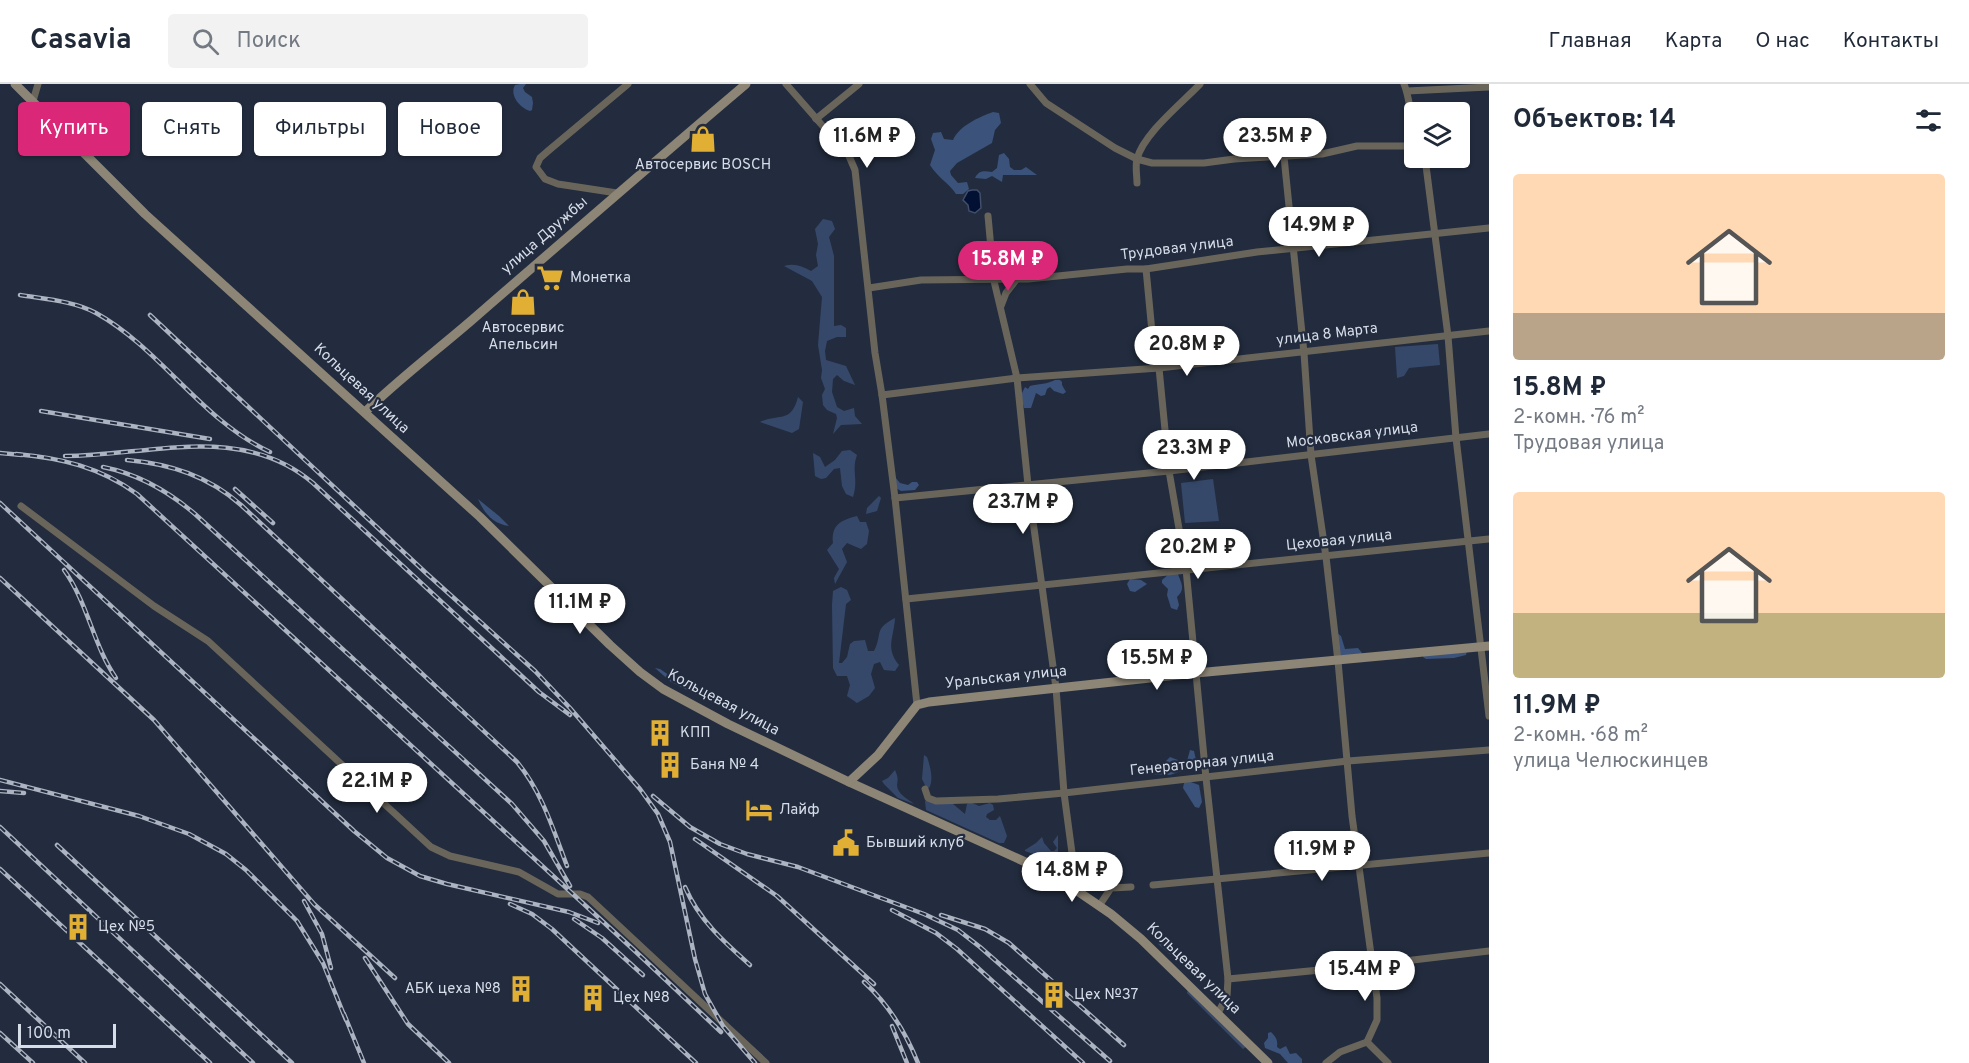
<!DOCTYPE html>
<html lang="ru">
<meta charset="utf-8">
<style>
body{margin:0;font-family:Overpass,sans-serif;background:#f2f2f3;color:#1f2937;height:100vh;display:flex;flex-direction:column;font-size:22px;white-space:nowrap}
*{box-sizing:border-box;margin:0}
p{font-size:20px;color:#747a83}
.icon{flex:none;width:33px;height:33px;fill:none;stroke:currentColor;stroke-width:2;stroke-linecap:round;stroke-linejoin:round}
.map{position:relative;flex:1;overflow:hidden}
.panel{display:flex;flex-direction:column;background:#fff;width:480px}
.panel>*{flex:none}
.guide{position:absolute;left:18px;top:18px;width:570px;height:54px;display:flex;gap:12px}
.tools{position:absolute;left:1404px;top:18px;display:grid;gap:12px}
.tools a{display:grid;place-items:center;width:66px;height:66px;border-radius:6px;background:#fff;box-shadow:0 2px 4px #0004;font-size:30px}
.scale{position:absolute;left:18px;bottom:15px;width:98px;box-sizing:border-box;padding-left:6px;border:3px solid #d6dde9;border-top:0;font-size:16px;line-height:21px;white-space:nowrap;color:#d6dde9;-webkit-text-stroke:4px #222c3e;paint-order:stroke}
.price{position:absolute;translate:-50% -51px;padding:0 14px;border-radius:21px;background:#fff;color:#222;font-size:20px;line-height:39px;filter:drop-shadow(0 2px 3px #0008)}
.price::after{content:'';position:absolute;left:50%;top:36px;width:18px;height:14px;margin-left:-9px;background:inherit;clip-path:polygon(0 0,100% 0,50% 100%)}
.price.on{background:#db2777;color:#fff}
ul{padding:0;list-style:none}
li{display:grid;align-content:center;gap:12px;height:318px;padding:0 24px}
li span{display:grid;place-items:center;height:186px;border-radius:6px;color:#555}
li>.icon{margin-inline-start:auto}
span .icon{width:108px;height:108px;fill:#fffc;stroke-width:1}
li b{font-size:26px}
h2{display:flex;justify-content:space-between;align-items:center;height:72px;padding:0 24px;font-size:26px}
.tag{padding:0 21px;border-radius:6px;background:#fff;box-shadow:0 2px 4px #0004;font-size:21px;line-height:54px}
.tag.on{background:#db2777;color:#fff}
header{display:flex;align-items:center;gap:36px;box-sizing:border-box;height:84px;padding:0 30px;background:#fff;border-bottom:2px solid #e0e1e3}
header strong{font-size:28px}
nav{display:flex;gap:33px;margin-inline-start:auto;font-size:21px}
.search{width:420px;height:54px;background:#f2f2f3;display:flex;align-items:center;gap:15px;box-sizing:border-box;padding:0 21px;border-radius:6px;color:#747a83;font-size:22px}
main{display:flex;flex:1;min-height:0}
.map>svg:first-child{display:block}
</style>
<header>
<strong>Casavia</strong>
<div class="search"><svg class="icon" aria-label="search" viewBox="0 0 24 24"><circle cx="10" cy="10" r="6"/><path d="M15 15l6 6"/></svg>Поиск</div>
<nav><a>Главная</a><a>Карта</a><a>О нас</a><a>Контакты</a></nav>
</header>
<main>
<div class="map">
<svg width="1489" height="979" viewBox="0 0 1489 979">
<rect width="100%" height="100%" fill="#222c3e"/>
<g fill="#36486a">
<path d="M 823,135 L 832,137 L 835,145 L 829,153 L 834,172 L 834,242 L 841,241 L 846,244 L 846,253 L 837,253 L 827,257 L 825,267 L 826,276 L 846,282 L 855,301 L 844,297 L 837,291 L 833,295 L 832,308 L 837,323 L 844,327 L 854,324 L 855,332 L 862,340 L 841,341 L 833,350 L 837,334 L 836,330 L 827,326 L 823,321 L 822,311 L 825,305 L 821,294 L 822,286 L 818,261 L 822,213 L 812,197 L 784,182 C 794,179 802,182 811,187 L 818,182 L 816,171 L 818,160 L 815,145 Z"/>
<path d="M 1438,260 L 1440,281 L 1409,284 L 1404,292 L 1397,294 L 1395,263 Z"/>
<path d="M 798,313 L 803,318 L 799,345 L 792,349 L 760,338 C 779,329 791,340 798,313 Z"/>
<path d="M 850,366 L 857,371 C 851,387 859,395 853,413 L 846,410 L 842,402 L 840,384 L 834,385 L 826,394 L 821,395 L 815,392 L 813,369 L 820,373 L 825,383 L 835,376 L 842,367 Z"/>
<path d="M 1213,395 L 1219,437 L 1185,439 L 1181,399 Z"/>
<path d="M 879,412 L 881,414 L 877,427 L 866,430 L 867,424 Z"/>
<path d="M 857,432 L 860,438 L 866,438 L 869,447 L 867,460 L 861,465 L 847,459 L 842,465 L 847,478 L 835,500 L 834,494 L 839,485 L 827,466 L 833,459 C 831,441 841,436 857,432 Z"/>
<path d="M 841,503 L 847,506 L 851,516 L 846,520 L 839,579 L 842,579 L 847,573 L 850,560 L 854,557 L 865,556 L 868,567 L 874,567 C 883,550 873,545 895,534 C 894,553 885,564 899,581 L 895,587 L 884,586 L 880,578 L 874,580 L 871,590 L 875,604 L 869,612 L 857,619 L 847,612 L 850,601 L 847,592 L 837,592 L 833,584 L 832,521 L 833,507 Z"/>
<path d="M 924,671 L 927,673 C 930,682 934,695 929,704 L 926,703 L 922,695 Z"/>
<path d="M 895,686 C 898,693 898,695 897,701 C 897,710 908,715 914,720 L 898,714 L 884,700 L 882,697 L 888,694 Z"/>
<path d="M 933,713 L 953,720 L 965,730 L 967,720 L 970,718 L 979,722 L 990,719 L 993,721 L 994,726 L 987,730 L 986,733 L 990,736 L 996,736 L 1000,732 L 1007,752 L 1004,759 L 999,759 L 926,726 L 925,717 Z"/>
<path d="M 1058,751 L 1058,779 L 1063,784 L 1050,776 L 1025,767 L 1025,766 L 1036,759 L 1042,753 L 1044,759 L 1051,767 L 1054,767 L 1057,764 L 1053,758 Z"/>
<path d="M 1163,851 L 1168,861 L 1185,881 L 1182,881 L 1158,860 L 1158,854 Z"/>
<path d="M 1188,905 L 1246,963 L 1243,965 L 1187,909 Z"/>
</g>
<g fill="#3b527a">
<path d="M 520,0 L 526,0 L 523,4 L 525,8 L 532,13 L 533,19 L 532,26 L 530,27 C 520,24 509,11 515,1 Z"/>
<path d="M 993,28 L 999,29 L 1001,39 L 995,46 L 992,59 L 957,79 L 950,87 L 951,91 L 958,99 L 967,98 L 969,105 L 963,110 L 956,110 C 948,98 938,94 930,81 L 935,66 L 931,55 L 933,49 L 941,48 L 944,55 L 953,56 C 959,42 979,33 993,28 Z"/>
<path d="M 1004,69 L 1009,75 L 1010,83 L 1014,86 L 1021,86 L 1026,83 L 1037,91 L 1003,91 L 1002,98 L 992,92 L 986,95 L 975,94 C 979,86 984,87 992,88 L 997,84 L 999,71 Z"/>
<path d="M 1055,296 L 1060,296 L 1062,298 L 1062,301 L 1066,308 L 1063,310 L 1054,307 L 1050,303 L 1047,305 L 1045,311 L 1041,312 L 1036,309 L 1031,324 L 1024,324 L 1021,311 L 1025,303 L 1028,305 L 1030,302 C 1038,300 1048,300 1055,296 Z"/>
<path d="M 895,393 L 900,399 L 908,401 L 912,398 L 917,398 L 919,401 L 915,406 L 901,407 L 896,404 Z"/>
<path d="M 478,415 L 499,432 L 509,442 C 493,440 484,429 478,415 Z"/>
<path d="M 1170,489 L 1178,490 C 1181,499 1186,505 1177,513 L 1179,521 L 1177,526 L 1171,524 L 1167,511 L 1168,505 L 1162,499 L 1162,496 Z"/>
<path d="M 1130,495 L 1141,496 L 1147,500 L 1135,508 L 1130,507 L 1127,500 Z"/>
<path d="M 1337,549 L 1341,552 L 1345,565 L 1358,564 L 1362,569 L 1360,572 L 1339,571 Z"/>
<path d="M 1467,567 L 1466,571 L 1454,574 L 1426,575 L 1423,573 L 1424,571 Z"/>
<path d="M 655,584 L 660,585 L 694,608 L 724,622 L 735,630 L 671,598 Z"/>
<path d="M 1190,666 L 1194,667 L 1196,676 L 1193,683 L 1170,691 L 1149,690 L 1149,687 L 1161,682 L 1170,673 L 1183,678 L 1187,677 Z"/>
<path d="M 1188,697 L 1199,701 L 1202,718 L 1199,724 L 1195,723 L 1183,704 L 1184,699 Z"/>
<path d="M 1271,948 C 1276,953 1278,956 1277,963 L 1280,965 L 1286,962 L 1290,970 L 1296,969 L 1302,975 L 1302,979 L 1288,979 L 1280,970 L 1265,964 L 1264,959 L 1268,954 L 1268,949 Z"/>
</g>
<path fill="#021033" stroke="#424e6a" stroke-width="1.5" d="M 972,106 L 977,106 L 980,109 L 981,124 L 975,129 L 969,127 L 968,121 L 963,116 L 968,107 Z"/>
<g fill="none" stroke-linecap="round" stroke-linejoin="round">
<g stroke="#6a655b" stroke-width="7">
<path d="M 786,0 L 849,72 L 855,86 L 875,269 L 882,311 L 895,414 L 917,621"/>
<path d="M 1030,0 L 1046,19 L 1115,64 L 1137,75 L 1152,79 L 1204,79 L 1234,75 L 1322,70 L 1357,62 L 1414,62"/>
<path d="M 1404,0 C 1409,12 1409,25 1414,37"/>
<path d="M 1407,7 L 1489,3"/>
<path d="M 33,17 L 38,0"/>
<path d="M 816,35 L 859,0"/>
<path d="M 1284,73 L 1304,269 L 1311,371 L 1326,473 L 1338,577 L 1352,732 L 1377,914 L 1377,936 L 1367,958"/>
<path d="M 1425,74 L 1448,252 L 1456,354 L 1489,632"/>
<path d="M 1137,99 C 1137,91 1135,82 1137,75 C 1143,50 1182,19 1200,0"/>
<path d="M 617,109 L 558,100 L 545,95 L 536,83 L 540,74 L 548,67 L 628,0"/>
<path d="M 988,132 L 994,197 L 1017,294 L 1028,401 L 1056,604 L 1064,709 L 1072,769"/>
<path d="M 1146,185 L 1152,248 L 1159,284 L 1169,387 L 1186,485 L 1206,694 L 1228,895 L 1227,912 L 1218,929"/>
<path d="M 869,204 L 921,196 L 1028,195 L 1127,185 L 1146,185 L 1257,168 L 1489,144"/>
<path d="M 1001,222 L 1006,209 L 1016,196"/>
<path d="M 882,311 L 1017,294 L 1159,284 L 1489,247"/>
<path d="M 895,414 L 1169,387 L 1489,350"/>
<path d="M 21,422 L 154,522 L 208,557 L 431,763 L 450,772 L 519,788 L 558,810 L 580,810 L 588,813 L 766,979"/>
<path d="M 906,515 L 1489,455"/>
<path d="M 925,705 L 928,714 L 936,717 L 998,715 L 1064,709 L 1348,677 L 1489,666"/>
<path d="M 1153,801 L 1489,769"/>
<path d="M 1099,822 L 1111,804 L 1131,803"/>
<path d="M 1228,895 L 1371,881 L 1489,867"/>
<path d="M 1367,958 L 1388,979"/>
<path d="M 1326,979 L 1340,968 L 1367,958"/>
</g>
<g stroke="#8d8575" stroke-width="9">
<path d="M 15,0 L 145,130 L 480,433 L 610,561 L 640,588 L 663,605 L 728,640 L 849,698 L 1054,791 L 1111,830 L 1141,855 L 1268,979"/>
<path d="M 365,328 C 399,295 436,267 472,236 C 563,157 654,78 746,0"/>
<path d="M 849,698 L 878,671 L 917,621 L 929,618 L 1196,589 L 1489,562"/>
</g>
<defs>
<g id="rail">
<path d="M 20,211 C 44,215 74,217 96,229 C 161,265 201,336 270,368"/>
<path d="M 150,231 L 426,489 L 535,587 L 570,624 L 640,705 L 658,730 L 670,758 L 695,875 L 705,910 L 723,942 L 755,979"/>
<path d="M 41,327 L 210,355"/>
<path d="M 0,369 L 22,371"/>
<path d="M 16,370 C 61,374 100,383 137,410 L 636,868 L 721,948"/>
<path d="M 65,372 C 148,372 241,338 313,399 L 539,608 L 570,631"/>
<path d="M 127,376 C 171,380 208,392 241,421 L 517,678 C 542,708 553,745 567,782"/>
<path d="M 103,383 C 138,390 168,407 195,430 L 512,720 L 544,757 L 570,802"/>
<path d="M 235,405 L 273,439"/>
<path d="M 0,419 L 354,747 L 387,774 L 420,792 L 447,800 L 569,828 L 598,839"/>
<path d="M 64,486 C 88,519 93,561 116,594"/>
<path d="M 0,494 L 154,636 L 314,820 L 395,894"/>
<path d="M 0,696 L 139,732 L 189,750 L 226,770 L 246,786 L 297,837 L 323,879 L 346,936"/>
<path d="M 0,707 L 24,709"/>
<path d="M 653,712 L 690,743 L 720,760 L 747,770 L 798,783 L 924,830 L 958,846 L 980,863 L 1110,977"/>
<path d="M 0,743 L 253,979"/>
<path d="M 695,755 L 777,812 L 874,900"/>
<path d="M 57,761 L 292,979"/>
<path d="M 0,785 L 210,979"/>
<path d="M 685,803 C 699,836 724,858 750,881"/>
<path d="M 304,817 L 322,850 L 331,884"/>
<path d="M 510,820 L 532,830 L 552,845 L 696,979"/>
<path d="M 892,826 L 936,849 L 957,865 L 1083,979"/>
<path d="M 941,831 L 985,845 L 1009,859 L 1124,961"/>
<path d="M 574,835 L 602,854 L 643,891"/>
<path d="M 365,874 L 408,940 L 449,979"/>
<path d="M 864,898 C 888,920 906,949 918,979"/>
<path d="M 0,900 L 85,979"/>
<path d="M 344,930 L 364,979"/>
<path d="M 892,942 L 907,979"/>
<path d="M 0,949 L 33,979"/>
</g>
</defs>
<use href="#rail" stroke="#acb3c1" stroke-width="4.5"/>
<use href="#rail" stroke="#222c3e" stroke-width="2" stroke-dasharray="7" stroke-linecap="butt"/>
</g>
<defs>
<symbol id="shop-bare" viewBox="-9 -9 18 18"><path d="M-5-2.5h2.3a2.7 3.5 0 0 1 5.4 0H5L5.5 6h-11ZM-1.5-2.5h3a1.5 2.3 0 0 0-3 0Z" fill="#e1af34" stroke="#222c3e" stroke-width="2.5" paint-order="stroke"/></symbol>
<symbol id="supermarket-bare" viewBox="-9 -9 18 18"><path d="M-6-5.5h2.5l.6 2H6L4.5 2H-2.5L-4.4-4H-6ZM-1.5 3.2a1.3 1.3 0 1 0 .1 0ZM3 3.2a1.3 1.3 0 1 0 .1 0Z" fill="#e1af34" stroke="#222c3e" stroke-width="2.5" paint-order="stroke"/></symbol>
<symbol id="building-bare" viewBox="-9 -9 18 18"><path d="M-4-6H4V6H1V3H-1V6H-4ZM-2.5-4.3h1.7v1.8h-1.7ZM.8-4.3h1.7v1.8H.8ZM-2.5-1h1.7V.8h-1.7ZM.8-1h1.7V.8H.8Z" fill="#e1af34" stroke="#222c3e" stroke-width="2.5" paint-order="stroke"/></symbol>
<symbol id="hotel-bare" viewBox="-9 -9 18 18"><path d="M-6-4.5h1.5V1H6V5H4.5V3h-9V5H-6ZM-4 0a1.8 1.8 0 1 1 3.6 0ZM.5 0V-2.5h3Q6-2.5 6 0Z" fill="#e1af34" stroke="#222c3e" stroke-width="2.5" paint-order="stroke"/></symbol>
<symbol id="civic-bare" viewBox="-9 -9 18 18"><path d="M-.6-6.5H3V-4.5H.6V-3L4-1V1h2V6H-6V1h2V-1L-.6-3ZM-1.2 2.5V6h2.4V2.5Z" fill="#e1af34" stroke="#222c3e" stroke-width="2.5" paint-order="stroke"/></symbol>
</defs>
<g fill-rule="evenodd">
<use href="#shop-bare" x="684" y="36" width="38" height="38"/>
<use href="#supermarket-bare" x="531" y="175" width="38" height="38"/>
<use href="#shop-bare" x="504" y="199" width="38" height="38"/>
<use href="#building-bare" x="641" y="630" width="38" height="38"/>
<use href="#building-bare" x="651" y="662" width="38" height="38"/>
<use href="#hotel-bare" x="740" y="707" width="38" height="38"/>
<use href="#civic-bare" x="827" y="740" width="38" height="38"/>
<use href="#building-bare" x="59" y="824" width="38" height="38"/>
<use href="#building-bare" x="502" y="886" width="38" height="38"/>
<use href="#building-bare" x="1035" y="892" width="38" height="38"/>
<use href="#building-bare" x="574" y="895" width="38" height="38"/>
</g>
<g text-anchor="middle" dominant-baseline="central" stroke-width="4.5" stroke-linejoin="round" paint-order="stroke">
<g font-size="15" fill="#d6dde9" stroke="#222c3e" text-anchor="start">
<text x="703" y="81" text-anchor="middle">Автосервис BOSCH</text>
<text x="570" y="194">Монетка</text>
<text x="523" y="244" text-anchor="middle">Автосервис<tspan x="523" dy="17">Апельсин</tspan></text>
<text x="680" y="649">КПП</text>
<text x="690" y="681">Баня № 4</text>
<text x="779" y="726">Лайф</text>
<text x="866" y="759">Бывший клуб</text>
<text x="98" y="843">Цех №5</text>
<text x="501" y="905" text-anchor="end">АБК цеха №8</text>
<text x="1074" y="911">Цех №37</text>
<text x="613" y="914">Цех №8</text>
</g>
<g font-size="15" fill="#d6dde9" stroke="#222c3e">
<text transform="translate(545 152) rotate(-41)">улица Дружбы</text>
<text transform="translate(1177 165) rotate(-7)">Трудовая улица</text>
<text transform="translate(1327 251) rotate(-7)">улица 8 Марта</text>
<text transform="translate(361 305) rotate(43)">Кольцевая улица</text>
<text transform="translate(1352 352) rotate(-7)">Московская улица</text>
<text transform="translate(1339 457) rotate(-6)">Цеховая улица</text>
<text transform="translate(1006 594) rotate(-6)">Уральская улица</text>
<text transform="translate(723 619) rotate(28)">Кольцевая улица</text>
<text transform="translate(1202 680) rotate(-6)">Генераторная улица</text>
<text transform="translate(1193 885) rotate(44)">Кольцевая улица</text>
</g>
</g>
</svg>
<div class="tools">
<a><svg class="icon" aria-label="layers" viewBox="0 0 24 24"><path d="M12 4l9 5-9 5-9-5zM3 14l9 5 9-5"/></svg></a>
</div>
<div class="scale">100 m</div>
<b class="price" style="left:867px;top:85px">11.6M ₽</b>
<b class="price" style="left:1275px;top:85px">23.5M ₽</b>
<b class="price" style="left:1319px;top:174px">14.9M ₽</b>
<b class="price on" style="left:1008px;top:208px">15.8M ₽</b>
<b class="price" style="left:1187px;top:293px">20.8M ₽</b>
<b class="price" style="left:1194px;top:397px">23.3M ₽</b>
<b class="price" style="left:1023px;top:451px">23.7M ₽</b>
<b class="price" style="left:1198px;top:496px">20.2M ₽</b>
<b class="price" style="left:580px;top:551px">11.1M ₽</b>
<b class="price" style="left:1157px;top:607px">15.5M ₽</b>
<b class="price" style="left:377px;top:730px">22.1M ₽</b>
<b class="price" style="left:1322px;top:798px">11.9M ₽</b>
<b class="price" style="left:1072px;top:819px">14.8M ₽</b>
<b class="price" style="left:1365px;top:918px">15.4M ₽</b>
<div class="guide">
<a class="tag on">Купить</a>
<a class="tag">Снять</a>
<a class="tag">Фильтры</a>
<a class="tag">Новое</a>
</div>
</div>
<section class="panel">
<h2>Объектов: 14<svg class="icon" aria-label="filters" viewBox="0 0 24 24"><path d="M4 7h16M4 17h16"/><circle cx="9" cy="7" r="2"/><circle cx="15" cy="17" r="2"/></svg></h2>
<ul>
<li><span style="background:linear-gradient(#ffd9b3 75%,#b9a48a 0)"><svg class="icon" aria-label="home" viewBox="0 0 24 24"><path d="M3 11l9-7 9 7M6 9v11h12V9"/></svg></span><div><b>15.8M ₽</b><p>2-комн. · 76 m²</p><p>Трудовая улица</p></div></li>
<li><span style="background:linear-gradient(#ffd9b3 65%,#c2b280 0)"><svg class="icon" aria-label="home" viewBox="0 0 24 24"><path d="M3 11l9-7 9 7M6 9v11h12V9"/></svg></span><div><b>11.9M ₽</b><p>2-комн. · 68 m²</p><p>улица Челюскинцев</p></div></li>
</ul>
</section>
</main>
